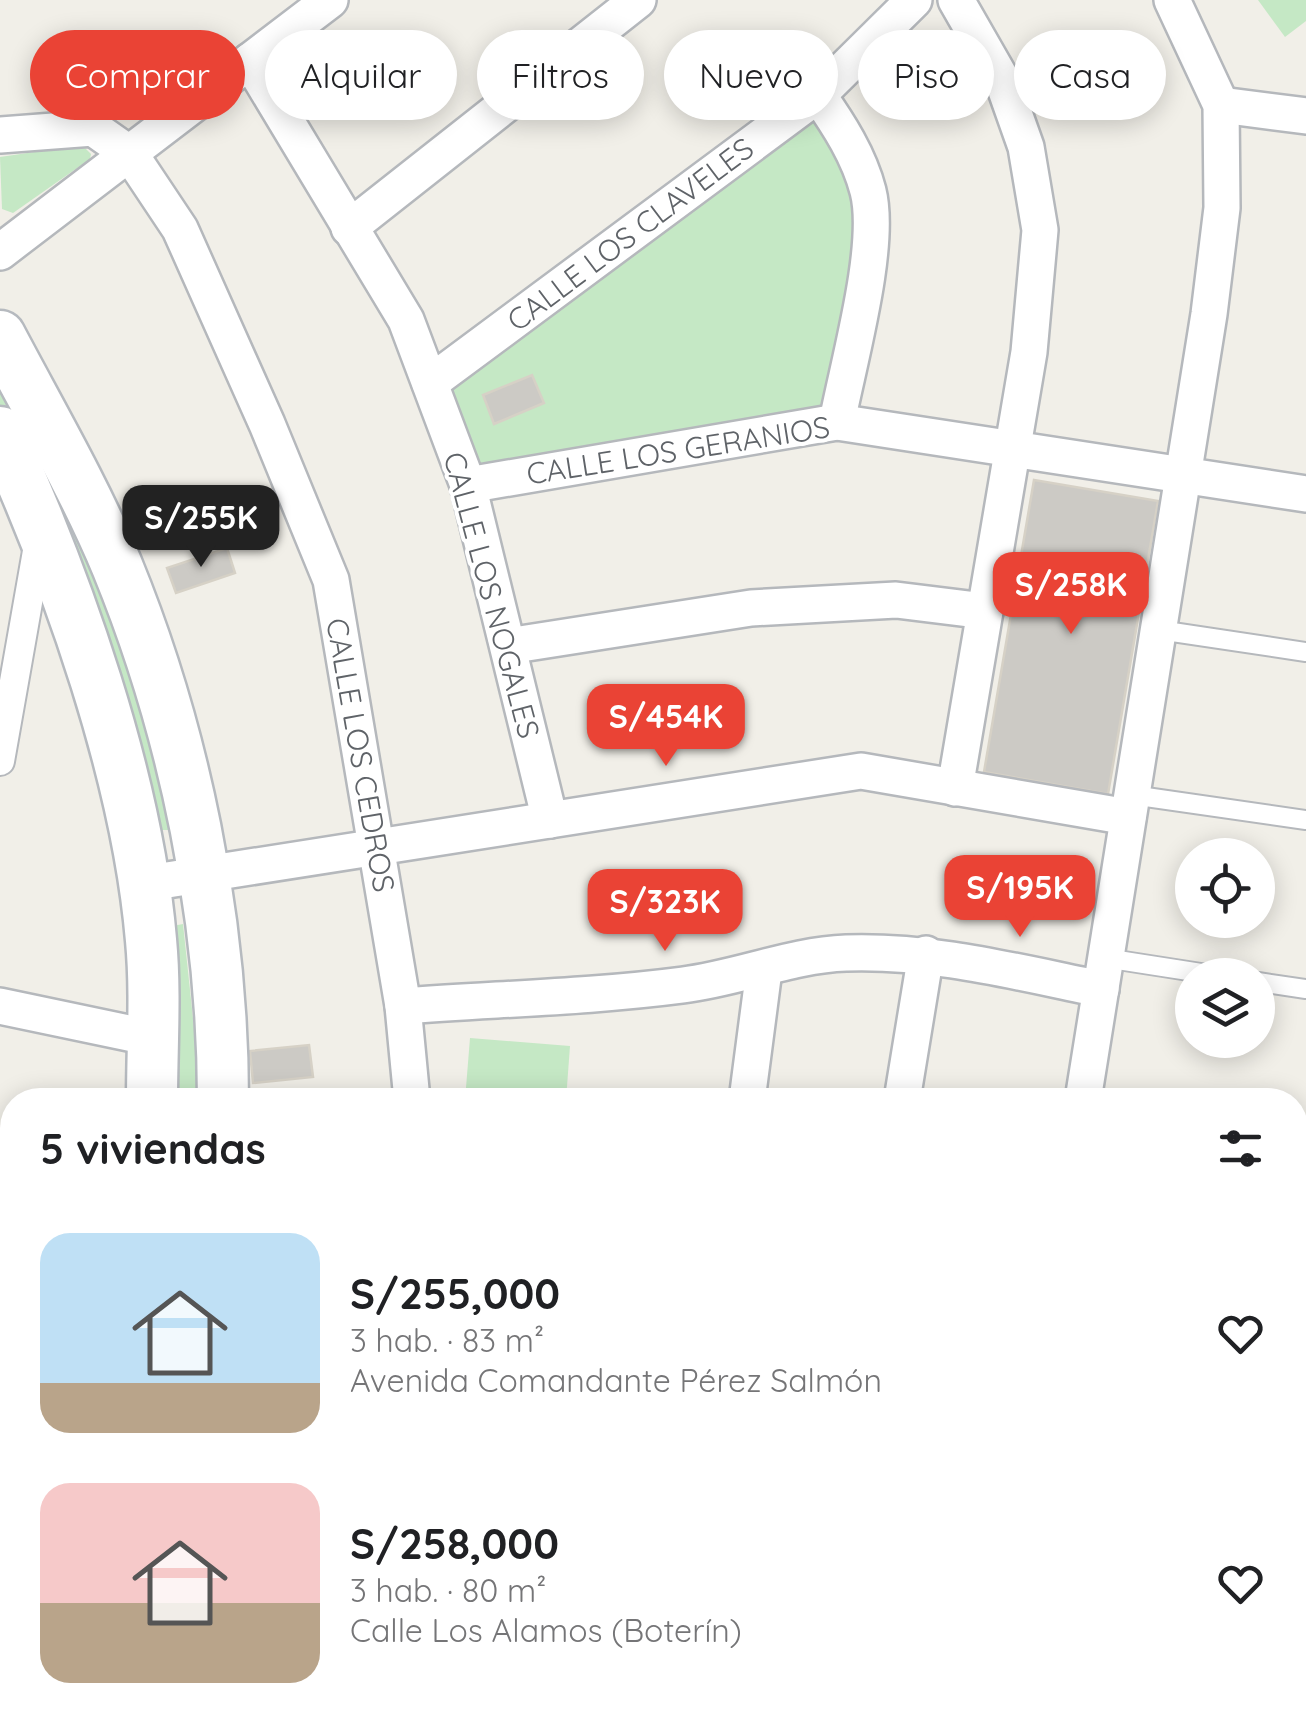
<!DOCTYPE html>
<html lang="es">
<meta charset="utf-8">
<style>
body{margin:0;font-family:Quicksand,sans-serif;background:#f6f6f6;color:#202124;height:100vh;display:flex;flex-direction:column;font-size:38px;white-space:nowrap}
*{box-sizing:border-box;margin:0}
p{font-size:32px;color:#757577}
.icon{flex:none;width:55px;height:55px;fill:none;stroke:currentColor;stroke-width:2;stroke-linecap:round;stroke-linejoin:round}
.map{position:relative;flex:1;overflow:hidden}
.side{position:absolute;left:0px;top:1088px;width:1308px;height:642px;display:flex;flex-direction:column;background:#fff;border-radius:40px 40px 0 0;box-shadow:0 5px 25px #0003}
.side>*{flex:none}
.banner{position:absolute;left:30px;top:30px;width:1248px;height:90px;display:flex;gap:20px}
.tools{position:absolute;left:1175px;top:838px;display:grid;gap:20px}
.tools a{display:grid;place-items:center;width:100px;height:100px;border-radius:50%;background:#fff;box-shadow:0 5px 25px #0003;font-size:50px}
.price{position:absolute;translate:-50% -85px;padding:0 22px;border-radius:20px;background:#ea4335;color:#fff;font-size:32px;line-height:65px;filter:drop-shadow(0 2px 5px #0008)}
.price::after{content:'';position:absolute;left:50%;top:60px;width:30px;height:22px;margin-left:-15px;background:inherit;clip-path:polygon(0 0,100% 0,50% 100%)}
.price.current{background:#222;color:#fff}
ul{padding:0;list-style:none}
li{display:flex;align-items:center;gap:30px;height:250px;padding:0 40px}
li span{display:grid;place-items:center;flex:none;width:280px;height:200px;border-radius:30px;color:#555}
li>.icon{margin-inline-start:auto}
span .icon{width:120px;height:120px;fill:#fffc;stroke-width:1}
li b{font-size:42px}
h2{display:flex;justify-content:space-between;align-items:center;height:120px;padding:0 40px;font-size:42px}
.tag{padding:0 35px;border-radius:45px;background:#fff;box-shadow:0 5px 25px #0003;font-size:35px;line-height:90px}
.tag.current{background:#ea4335;color:#fff}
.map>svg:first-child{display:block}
</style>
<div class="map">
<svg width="1306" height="1728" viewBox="0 0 1306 1728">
<rect width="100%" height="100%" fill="#f1efe8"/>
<g fill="#c5e8c5">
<path d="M 1258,0 L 1306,0 L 1306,21 L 1285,37 Z"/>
<path d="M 812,117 C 821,130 832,142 838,156 C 876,231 844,329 826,406 L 480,465 L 449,382 Z"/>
<path d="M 82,145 L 91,154 L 90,159 L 13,213 L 2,209 L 0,157 Z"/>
<path d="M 0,361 L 84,533 L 137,679 L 169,830 L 144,830 L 0,427 Z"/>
<path d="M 183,924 L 197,1056 L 196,1100 L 167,1100 L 157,929 Z"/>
<path d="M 470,1038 L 570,1046 L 566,1100 L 465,1100 Z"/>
<path d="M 1295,1357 L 1306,1359 L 1306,1507 L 1295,1506 Z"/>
</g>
<g fill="#cccac5" stroke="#d6d1c6" stroke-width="2.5">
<path d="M 532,375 L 544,403 L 494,424 L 483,395 Z"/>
<path d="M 1034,480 L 1158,501 L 1108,794 L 984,772 Z"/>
<path d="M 227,548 L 235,573 L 176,593 L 167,568 Z"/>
<path d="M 309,1045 L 313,1077 L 253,1083 L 250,1051 Z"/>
<path d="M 0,1443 L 12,1445 L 12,1484 L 0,1483 Z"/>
</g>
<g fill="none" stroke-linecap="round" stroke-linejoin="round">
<defs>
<g id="service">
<path d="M 1159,630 L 1306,652"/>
<path d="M 1132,795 L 1306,820"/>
<path d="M 1105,958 L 1214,975"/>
<path d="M 1258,982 L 1306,989"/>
<path d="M 1295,1528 L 1306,1530"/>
</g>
<path id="pedestrian" d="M 0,761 L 39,540"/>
<g id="minor">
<path d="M 250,61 L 406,320 L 468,485 L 550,820"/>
<path d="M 818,95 C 839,125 859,156 868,191 C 882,246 848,364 837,422"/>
<path d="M 1221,105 L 1306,116"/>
<path d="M 0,135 L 93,128 L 130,154 L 180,229 L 267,424 L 331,580 L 403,1006 L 412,1100"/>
<path d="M 349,228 L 638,0"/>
<path d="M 0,252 L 330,0"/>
<path d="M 430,383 L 818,95 L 914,0"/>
<path d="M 468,485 L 837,422 L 1306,494"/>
<path d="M 508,646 L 751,608 L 896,600 L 985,611"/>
<path d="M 955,788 L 1029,352 L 1040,230 L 1026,147 L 1003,82 L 956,0"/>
<path d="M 142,884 L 861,771 L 1128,817"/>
<path d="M 0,1006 L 152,1038"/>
<path d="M 403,1006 C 496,999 591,997 683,985 C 739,978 791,955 846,953 C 933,950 1016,972 1101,989"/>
<path d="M 747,1100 L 764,970"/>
<path d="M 902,1100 L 926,954"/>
<path d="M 1083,1100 L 1209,314 L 1222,208 L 1221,105 L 1172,0"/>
<path d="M 1295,1151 L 1306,1153"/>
<path d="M 0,1268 L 12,1271"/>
<path d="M 1295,1688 L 1306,1689"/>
<path d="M 363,1718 L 429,1728"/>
<path d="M 325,1728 L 327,1718"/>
<path d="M 799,1728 L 801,1718"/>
<path d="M 982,1728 L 984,1718"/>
</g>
<g id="secondary">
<path d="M 0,336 C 40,412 84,487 117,566 C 185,732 223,921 223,1100"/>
<path d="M 0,432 C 68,582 137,776 151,940 C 156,993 152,1047 152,1100"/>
<path d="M 65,1728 L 66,1718"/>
<path d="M 143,1728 L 145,1718"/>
</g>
</defs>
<use href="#service" stroke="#b5b8bc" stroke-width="22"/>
<use href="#pedestrian" stroke="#b5b8bc" stroke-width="32"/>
<use href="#minor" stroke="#b5b8bc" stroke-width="40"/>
<use href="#secondary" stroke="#b6babf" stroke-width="55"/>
<path stroke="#9cc7a9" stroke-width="6" stroke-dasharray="10 5" stroke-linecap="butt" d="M 0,1492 L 12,1494"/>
<use href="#service" stroke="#fff" stroke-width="18"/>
<use href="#pedestrian" stroke="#fff" stroke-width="28"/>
<use href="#minor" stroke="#fff" stroke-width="35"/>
<use href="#secondary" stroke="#fff" stroke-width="50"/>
</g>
<g text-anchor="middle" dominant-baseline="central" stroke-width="8" stroke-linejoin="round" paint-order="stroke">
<g font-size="30" fill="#5f6368" stroke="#fff">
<text transform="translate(630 234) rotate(-37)">CALLE LOS CLAVELES</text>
<text transform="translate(678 450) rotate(-9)">CALLE LOS GERANIOS</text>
<text transform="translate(492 595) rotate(75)">CALLE LOS NOGALES</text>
<text transform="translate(361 755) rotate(80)">CALLE LOS CEDROS</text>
</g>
</g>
</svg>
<div class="tools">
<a><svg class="icon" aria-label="locate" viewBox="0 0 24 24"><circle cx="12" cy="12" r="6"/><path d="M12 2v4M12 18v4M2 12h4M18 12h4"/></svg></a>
<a><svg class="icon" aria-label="layers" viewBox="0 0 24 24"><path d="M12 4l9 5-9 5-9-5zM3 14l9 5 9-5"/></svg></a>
</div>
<b class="price current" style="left:201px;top:570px">S/255K</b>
<b class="price" style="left:1071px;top:637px">S/258K</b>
<b class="price" style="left:666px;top:769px">S/454K</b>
<b class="price" style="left:1020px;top:940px">S/195K</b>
<b class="price" style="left:665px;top:954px">S/323K</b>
<div class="banner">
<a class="tag current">Comprar</a>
<a class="tag">Alquilar</a>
<a class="tag">Filtros</a>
<a class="tag">Nuevo</a>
<a class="tag">Piso</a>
<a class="tag">Casa</a>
</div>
<section class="side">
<h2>5 viviendas<svg class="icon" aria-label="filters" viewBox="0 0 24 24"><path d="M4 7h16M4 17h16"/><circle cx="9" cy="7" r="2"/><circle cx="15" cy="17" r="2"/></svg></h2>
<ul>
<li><span style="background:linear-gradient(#bfe0f5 75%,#b9a48a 0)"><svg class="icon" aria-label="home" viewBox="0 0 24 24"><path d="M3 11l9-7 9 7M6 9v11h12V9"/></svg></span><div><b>S/255,000</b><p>3 hab. · 83 m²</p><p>Avenida Comandante Pérez Salmón</p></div><svg class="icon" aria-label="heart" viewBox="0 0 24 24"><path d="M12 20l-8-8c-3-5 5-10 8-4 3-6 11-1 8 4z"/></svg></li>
<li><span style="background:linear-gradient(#f6c9c9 60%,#b9a48a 0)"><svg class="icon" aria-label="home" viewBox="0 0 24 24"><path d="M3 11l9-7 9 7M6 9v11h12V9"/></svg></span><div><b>S/258,000</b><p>3 hab. · 80 m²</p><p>Calle Los Alamos (Boterín)</p></div><svg class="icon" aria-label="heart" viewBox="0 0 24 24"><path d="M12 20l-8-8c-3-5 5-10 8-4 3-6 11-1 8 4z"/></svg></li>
</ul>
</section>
</div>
